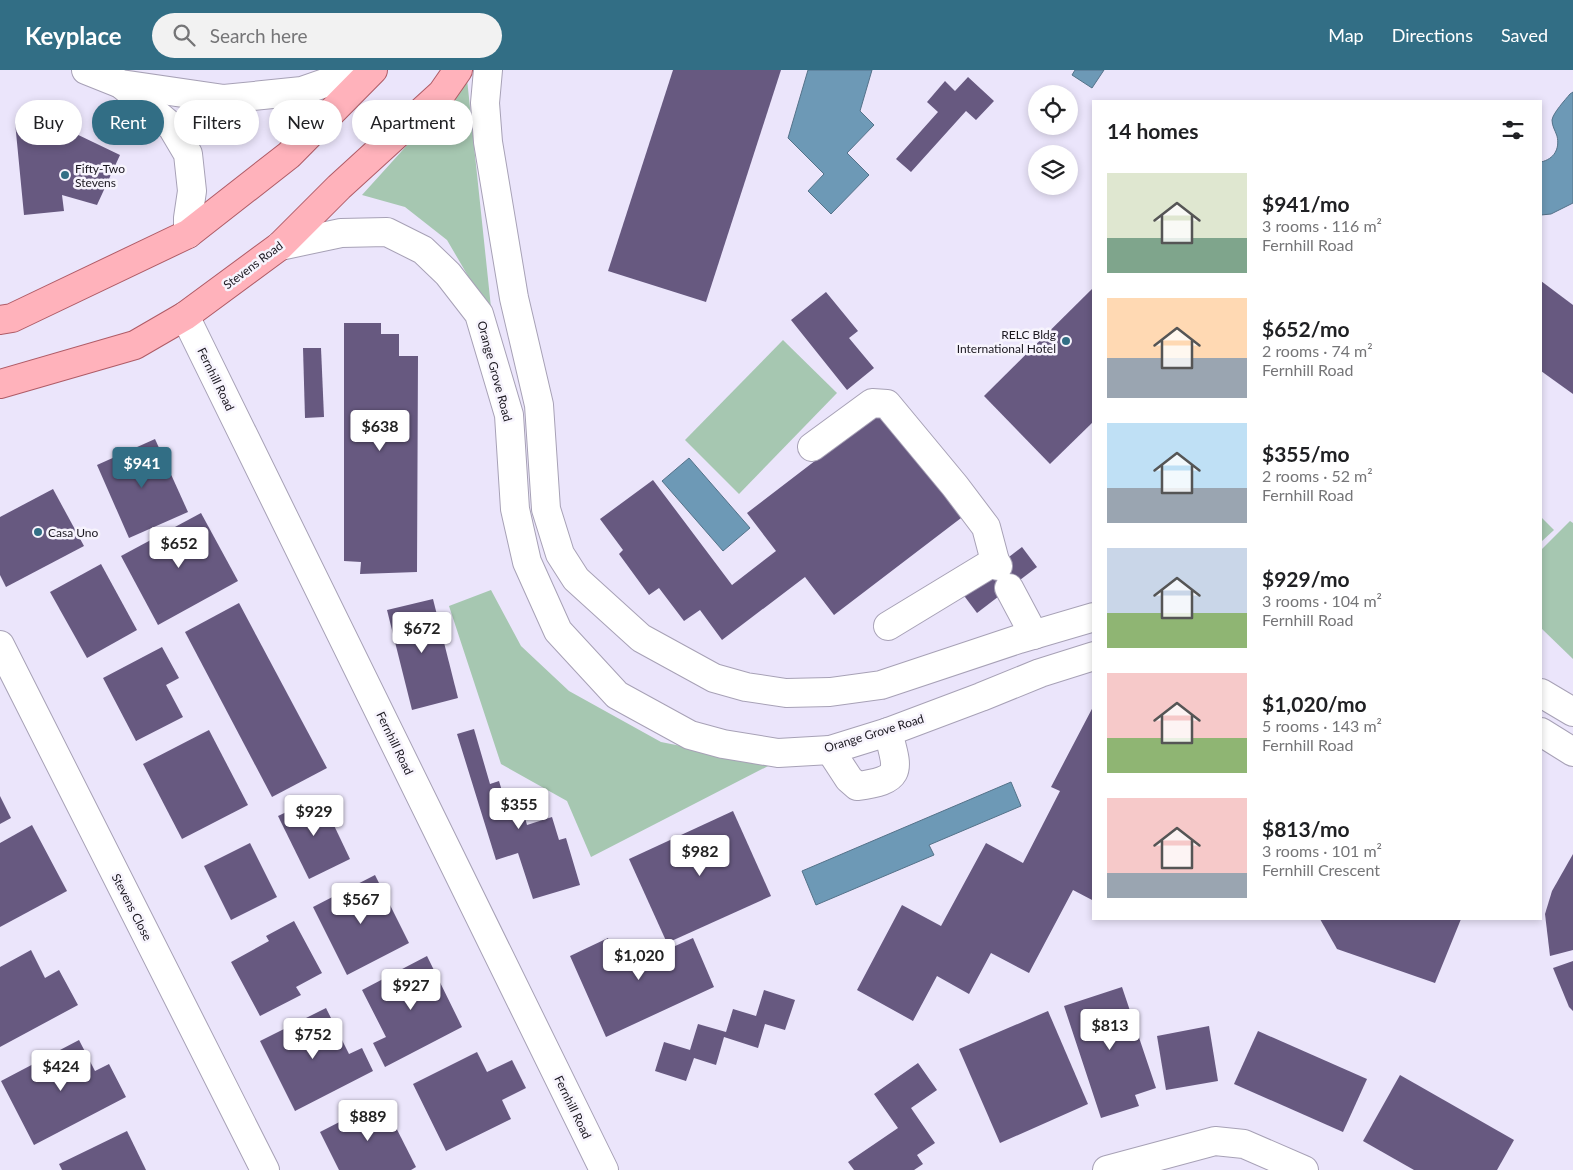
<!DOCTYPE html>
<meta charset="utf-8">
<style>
body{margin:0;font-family:Lato,sans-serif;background:#f2f2f2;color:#202124;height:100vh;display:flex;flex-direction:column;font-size:19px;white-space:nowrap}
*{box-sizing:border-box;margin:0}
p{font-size:16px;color:#757577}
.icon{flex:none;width:28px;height:28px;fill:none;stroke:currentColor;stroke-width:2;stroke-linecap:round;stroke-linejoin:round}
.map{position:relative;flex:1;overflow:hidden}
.side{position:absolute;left:1092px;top:30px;width:450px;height:820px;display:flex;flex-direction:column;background:#fff;border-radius:0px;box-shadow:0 2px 8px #0003}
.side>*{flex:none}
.top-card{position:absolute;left:15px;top:30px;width:475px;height:45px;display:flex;gap:10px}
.buttons{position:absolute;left:1028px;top:15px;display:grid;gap:10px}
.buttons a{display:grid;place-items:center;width:50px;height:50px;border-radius:50%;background:#fff;box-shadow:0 2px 8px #0003;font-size:25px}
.price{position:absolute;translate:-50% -42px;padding:0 11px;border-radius:5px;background:#fff;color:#222;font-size:16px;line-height:32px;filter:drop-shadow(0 1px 2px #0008)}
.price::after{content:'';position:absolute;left:50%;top:30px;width:15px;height:11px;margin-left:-8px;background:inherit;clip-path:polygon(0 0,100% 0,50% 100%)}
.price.on{background:#326e85;color:#fff}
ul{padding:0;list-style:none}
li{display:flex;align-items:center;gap:15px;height:125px;padding:0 15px}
li span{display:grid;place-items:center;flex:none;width:140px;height:100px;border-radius:0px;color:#555}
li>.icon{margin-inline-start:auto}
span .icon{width:60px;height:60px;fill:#fffc;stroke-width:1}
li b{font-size:21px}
h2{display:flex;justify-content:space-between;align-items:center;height:60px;padding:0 15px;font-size:21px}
.chip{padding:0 18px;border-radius:22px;background:#fff;box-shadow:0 2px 8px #0003;font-size:18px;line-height:45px}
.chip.on{background:#326e85;color:#fff}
header{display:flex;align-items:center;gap:30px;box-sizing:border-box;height:70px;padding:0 25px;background:#326e85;color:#fff}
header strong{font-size:24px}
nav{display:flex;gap:28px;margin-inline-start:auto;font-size:18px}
.search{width:350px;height:45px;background:#f2f2f2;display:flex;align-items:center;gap:12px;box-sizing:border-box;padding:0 18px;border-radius:28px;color:#757577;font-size:19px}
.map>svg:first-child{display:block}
</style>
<header>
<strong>Keyplace</strong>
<div class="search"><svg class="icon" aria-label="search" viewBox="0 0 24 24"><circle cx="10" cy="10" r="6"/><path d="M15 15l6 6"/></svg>Search here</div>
<nav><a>Map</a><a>Directions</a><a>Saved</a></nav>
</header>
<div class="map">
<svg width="1573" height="1100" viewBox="0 0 1573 1100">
<rect width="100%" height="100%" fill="#ebe5fb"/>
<g fill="#a6c7b1">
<path d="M 467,9 L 492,247 L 447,170 L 405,137 L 362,125 Z"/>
<path d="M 783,270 L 837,323 L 739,424 L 685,370 Z"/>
<path d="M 1541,447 L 1554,460 L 1541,472 Z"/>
<path d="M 1570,451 L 1573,453 L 1573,589 L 1541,558 L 1541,480 Z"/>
<path d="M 491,520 L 521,576 L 569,621 L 661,672 L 772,694 L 591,787 L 567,731 L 501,694 L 449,536 Z"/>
</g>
<g fill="#6d99b6" stroke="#547289">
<path d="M 808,0 L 872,0 L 860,41 L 874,55 L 847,83 L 869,105 L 831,144 L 808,121 L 824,104 L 788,68 Z"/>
<path d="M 1075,0 L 1104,0 L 1092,18 L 1072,5 Z"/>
<path d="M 1573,22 L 1573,133 L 1551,144 L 1541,145 L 1541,92 C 1554,89 1560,79 1557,66 C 1555,60 1552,56 1552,50 C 1553,43 1565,30 1570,24 Z"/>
<path d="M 689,388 L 750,458 L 723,481 L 662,411 Z"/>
<path d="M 1011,712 L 1021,736 L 929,775 L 934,785 L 816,835 L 802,801 Z"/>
</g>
<g fill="#675980">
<path d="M 673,0 L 781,0 L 706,232 L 608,201 Z"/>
<path d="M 968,7 L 994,31 L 976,50 L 966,41 L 911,102 L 896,89 L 938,42 L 927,32 L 945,11 L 955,21 Z"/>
<path d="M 45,49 L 120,85 L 97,135 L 62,125 L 64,141 L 24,145 L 15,52 Z"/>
<path d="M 1541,211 L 1573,235 L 1573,324 L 1541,301 Z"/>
<path d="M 1094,217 L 1094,351 L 1050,394 L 984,326 Z"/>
<path d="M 826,222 L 858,261 L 849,268 L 874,298 L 847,320 L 791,250 Z"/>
<path d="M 344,253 L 381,253 L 381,264 L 399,264 L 399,286 L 418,286 L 417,502 L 360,504 L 361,492 L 344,491 Z"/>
<path d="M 303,278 L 321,278 L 324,347 L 305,348 Z"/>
<path d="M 884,338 L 965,445 L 834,545 L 805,507 L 722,570 L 700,540 L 684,551 L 659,518 L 649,525 L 619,484 L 623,480 L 600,449 L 653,410 L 732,515 L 776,481 L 747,443 Z"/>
<path d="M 155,369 L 188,442 L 129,468 L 97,395 Z"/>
<path d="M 53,419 L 84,476 L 6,517 L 0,505 L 0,447 Z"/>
<path d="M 201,443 L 238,511 L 158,555 L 121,486 Z"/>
<path d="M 1022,477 L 1037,497 L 977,543 L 962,523 Z"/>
<path d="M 101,494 L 137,560 L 87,588 L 50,522 Z"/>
<path d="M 433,529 L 458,628 L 412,640 L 387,540 Z"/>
<path d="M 239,533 L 327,698 L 272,727 L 185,562 Z"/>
<path d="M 162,577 L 179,608 L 166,615 L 183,647 L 136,671 L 103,608 Z"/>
<path d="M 1094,635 L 1094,831 L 1073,820 L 1029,903 L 991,883 L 969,924 L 937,906 L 913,951 L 857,920 L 902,835 L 941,856 L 986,773 L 1023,793 L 1060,721 L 1051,717 Z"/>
<path d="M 474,659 L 490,714 L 499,711 L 506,734 L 520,730 L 527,755 L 552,747 L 559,770 L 566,768 L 580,815 L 533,829 L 518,783 L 496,790 L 457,664 Z"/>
<path d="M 209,660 L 248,735 L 182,769 L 143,694 Z"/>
<path d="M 0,726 L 11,748 L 0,754 Z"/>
<path d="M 320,726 L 350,789 L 309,809 L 278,746 Z"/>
<path d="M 733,741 L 771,826 L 667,873 L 629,789 Z"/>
<path d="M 32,755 L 67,821 L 0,857 L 0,773 Z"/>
<path d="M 250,773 L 277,827 L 231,850 L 204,796 Z"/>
<path d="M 1573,784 L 1573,880 L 1550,886 L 1545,844 L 1552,821 Z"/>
<path d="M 375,805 L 409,873 L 347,905 L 313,837 Z"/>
<path d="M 1320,849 L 1461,849 L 1435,913 L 1337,879 Z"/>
<path d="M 294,851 L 322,903 L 296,917 L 301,925 L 260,946 L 231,892 L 269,871 L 266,866 Z"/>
<path d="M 608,868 L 611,878 L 649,872 L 655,885 L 693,868 L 714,917 L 606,967 L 570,886 Z"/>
<path d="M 31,880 L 45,908 L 59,900 L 78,935 L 0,977 L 0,897 Z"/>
<path d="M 427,886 L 462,957 L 385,997 L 373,973 L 386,967 L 362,920 Z"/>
<path d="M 1573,891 L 1573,941 L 1569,937 L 1553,898 Z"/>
<path d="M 1122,917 L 1156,1018 L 1135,1025 L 1139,1036 L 1101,1048 L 1064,936 Z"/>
<path d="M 764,920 L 795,930 L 785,960 L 765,954 L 758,978 L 724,967 L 716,995 L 694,988 L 686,1011 L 655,1001 L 664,972 L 690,980 L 698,954 L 726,962 L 733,939 L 756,946 Z"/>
<path d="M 326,938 L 349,984 L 362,978 L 373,1001 L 295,1041 L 260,971 Z"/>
<path d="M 1048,941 L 1088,1034 L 1000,1073 L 959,979 Z"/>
<path d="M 1209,956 L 1218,1011 L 1166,1020 L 1157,966 Z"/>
<path d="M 1258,961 L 1367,1009 L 1343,1062 L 1234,1014 Z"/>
<path d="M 79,970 L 95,1001 L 109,994 L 126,1027 L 34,1075 L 1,1011 Z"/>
<path d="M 477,982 L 487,1002 L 512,990 L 526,1018 L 502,1030 L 511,1049 L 446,1081 L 413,1014 Z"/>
<path d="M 918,993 L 937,1020 L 911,1038 L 935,1073 L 917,1085 L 923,1094 L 914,1100 L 854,1100 L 848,1092 L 898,1058 L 874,1024 Z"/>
<path d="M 1400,1005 L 1514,1070 L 1497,1100 L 1414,1100 L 1363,1071 Z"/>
<path d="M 382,1030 L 416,1097 L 411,1100 L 339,1100 L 320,1062 Z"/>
<path d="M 127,1061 L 146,1100 L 62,1100 L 59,1094 Z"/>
</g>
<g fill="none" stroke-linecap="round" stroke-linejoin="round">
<defs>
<g id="minor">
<path d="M 86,0 L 121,14 L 224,29 L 302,21 L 362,0"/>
<path d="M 488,0 L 485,33 L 488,72 L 514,228 L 539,335 L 546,439 L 560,484 L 576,509 L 641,568 L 714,608 L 746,617 L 786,623 L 830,622 L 881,615 L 1019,569 L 1094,547"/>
<path d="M 121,14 L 172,57 L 188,84 L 192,121 L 188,148 L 188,164"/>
<path d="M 280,176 L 341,163 L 387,162 L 423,180 L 448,204 L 479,244 L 509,345 L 515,439 L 527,492 L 558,561 L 617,625 L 690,665 L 723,674 L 778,683 L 830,680 L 888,662 L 981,627 L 1040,603 L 1094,586"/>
<path d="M 185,246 L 604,1100"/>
<path d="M 812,377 L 872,333 L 887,334 L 955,416 L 986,457 L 995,491 L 998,496"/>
<path d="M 1009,518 L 1034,565"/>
<path d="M 888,556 L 995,491"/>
<path d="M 0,575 L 265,1100"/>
<path d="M 1541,623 L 1573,642"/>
<path d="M 1541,662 L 1573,682"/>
<path d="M 830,680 L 849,709 L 857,716 C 904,710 898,700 888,662"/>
<path d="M 1107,1100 L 1215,1071 L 1244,1074 L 1304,1100"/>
</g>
<g id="major">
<path d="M 0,250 L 12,248 L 188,164 L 289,85 L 373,0"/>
<path d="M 0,314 L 135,275 L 185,246 L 280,176 L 339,117 L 442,23 L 458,0"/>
</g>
</defs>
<use href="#minor" stroke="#a7a1b6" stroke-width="30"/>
<use href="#major" stroke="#af5b66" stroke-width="30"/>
<use href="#minor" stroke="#fff" stroke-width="28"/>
<use href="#major" stroke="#ffb2bb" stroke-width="28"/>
</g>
<g fill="#326e85" stroke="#f7f4fd" stroke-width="2">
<circle cx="65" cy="105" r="5"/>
<circle cx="1066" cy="271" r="5"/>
<circle cx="38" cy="462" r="5"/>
</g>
<g text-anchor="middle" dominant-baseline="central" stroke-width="5" stroke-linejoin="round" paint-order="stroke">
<g font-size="12" fill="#1a171f" stroke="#f7f4fd" text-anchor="start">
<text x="75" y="98">Fifty-Two<tspan x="75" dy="14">Stevens</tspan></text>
<text x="1056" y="264" text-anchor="end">RELC Bldg<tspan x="1056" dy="14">International Hotel</tspan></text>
<text x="48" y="462">Casa Uno</text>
</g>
<g font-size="12" fill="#1a171f" stroke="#f7f4fd">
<text transform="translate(253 195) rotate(-37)">Stevens Road</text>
<text transform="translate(495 301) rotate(75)">Orange Grove Road</text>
<text transform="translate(216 309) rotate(64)">Fernhill Road</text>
<text transform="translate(874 663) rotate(-17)">Orange Grove Road</text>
<text transform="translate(395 673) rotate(64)">Fernhill Road</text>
<text transform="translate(132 837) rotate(63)">Stevens Close</text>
<text transform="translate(573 1037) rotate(64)">Fernhill Road</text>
</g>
</g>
</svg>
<div class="buttons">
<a><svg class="icon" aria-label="locate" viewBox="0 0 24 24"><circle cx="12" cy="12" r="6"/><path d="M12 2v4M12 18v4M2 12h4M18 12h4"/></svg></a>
<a><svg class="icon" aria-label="layers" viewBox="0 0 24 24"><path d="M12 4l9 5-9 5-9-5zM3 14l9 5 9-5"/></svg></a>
</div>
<b class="price" style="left:380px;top:382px">$638</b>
<b class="price on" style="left:142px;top:419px">$941</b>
<b class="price" style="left:179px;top:499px">$652</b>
<b class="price" style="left:422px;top:584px">$672</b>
<b class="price" style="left:519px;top:760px">$355</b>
<b class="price" style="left:314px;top:767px">$929</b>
<b class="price" style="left:700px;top:807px">$982</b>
<b class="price" style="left:361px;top:855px">$567</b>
<b class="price" style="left:639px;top:911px">$1,020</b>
<b class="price" style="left:411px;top:941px">$927</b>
<b class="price" style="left:1110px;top:981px">$813</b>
<b class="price" style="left:313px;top:990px">$752</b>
<b class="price" style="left:61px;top:1022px">$424</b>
<b class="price" style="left:368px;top:1072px">$889</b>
<div class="top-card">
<a class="chip">Buy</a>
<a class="chip on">Rent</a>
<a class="chip">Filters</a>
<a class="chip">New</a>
<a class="chip">Apartment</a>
</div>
<section class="side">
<h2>14 homes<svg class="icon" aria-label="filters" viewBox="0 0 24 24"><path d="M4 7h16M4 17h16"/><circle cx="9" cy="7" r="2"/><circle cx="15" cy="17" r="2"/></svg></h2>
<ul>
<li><span style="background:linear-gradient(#dfe7d0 65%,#7fa58c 0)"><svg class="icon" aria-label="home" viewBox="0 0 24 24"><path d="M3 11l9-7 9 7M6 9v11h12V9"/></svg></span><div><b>$941/mo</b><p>3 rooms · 116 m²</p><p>Fernhill Road</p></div></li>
<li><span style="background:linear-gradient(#ffd9b3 60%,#9aa5b1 0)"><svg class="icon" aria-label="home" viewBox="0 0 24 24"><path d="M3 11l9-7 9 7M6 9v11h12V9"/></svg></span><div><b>$652/mo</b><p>2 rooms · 74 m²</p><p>Fernhill Road</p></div></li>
<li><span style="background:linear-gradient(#bfe0f5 65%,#9aa5b1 0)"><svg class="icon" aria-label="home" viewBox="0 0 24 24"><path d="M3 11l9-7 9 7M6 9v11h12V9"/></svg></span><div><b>$355/mo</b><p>2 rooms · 52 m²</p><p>Fernhill Road</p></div></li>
<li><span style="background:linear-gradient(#c9d6e8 65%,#8fb573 0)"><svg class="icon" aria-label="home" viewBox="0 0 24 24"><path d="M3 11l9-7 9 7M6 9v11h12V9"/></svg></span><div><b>$929/mo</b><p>3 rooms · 104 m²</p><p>Fernhill Road</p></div></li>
<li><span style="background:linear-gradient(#f6c9c9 65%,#8fb573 0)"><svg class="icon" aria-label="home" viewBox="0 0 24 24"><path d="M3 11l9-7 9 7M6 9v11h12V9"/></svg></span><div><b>$1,020/mo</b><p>5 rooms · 143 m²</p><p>Fernhill Road</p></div></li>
<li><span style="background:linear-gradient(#f6c9c9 75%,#9aa5b1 0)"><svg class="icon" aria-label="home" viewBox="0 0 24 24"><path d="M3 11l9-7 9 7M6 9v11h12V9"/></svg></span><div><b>$813/mo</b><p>3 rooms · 101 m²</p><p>Fernhill Crescent</p></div></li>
</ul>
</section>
</div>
